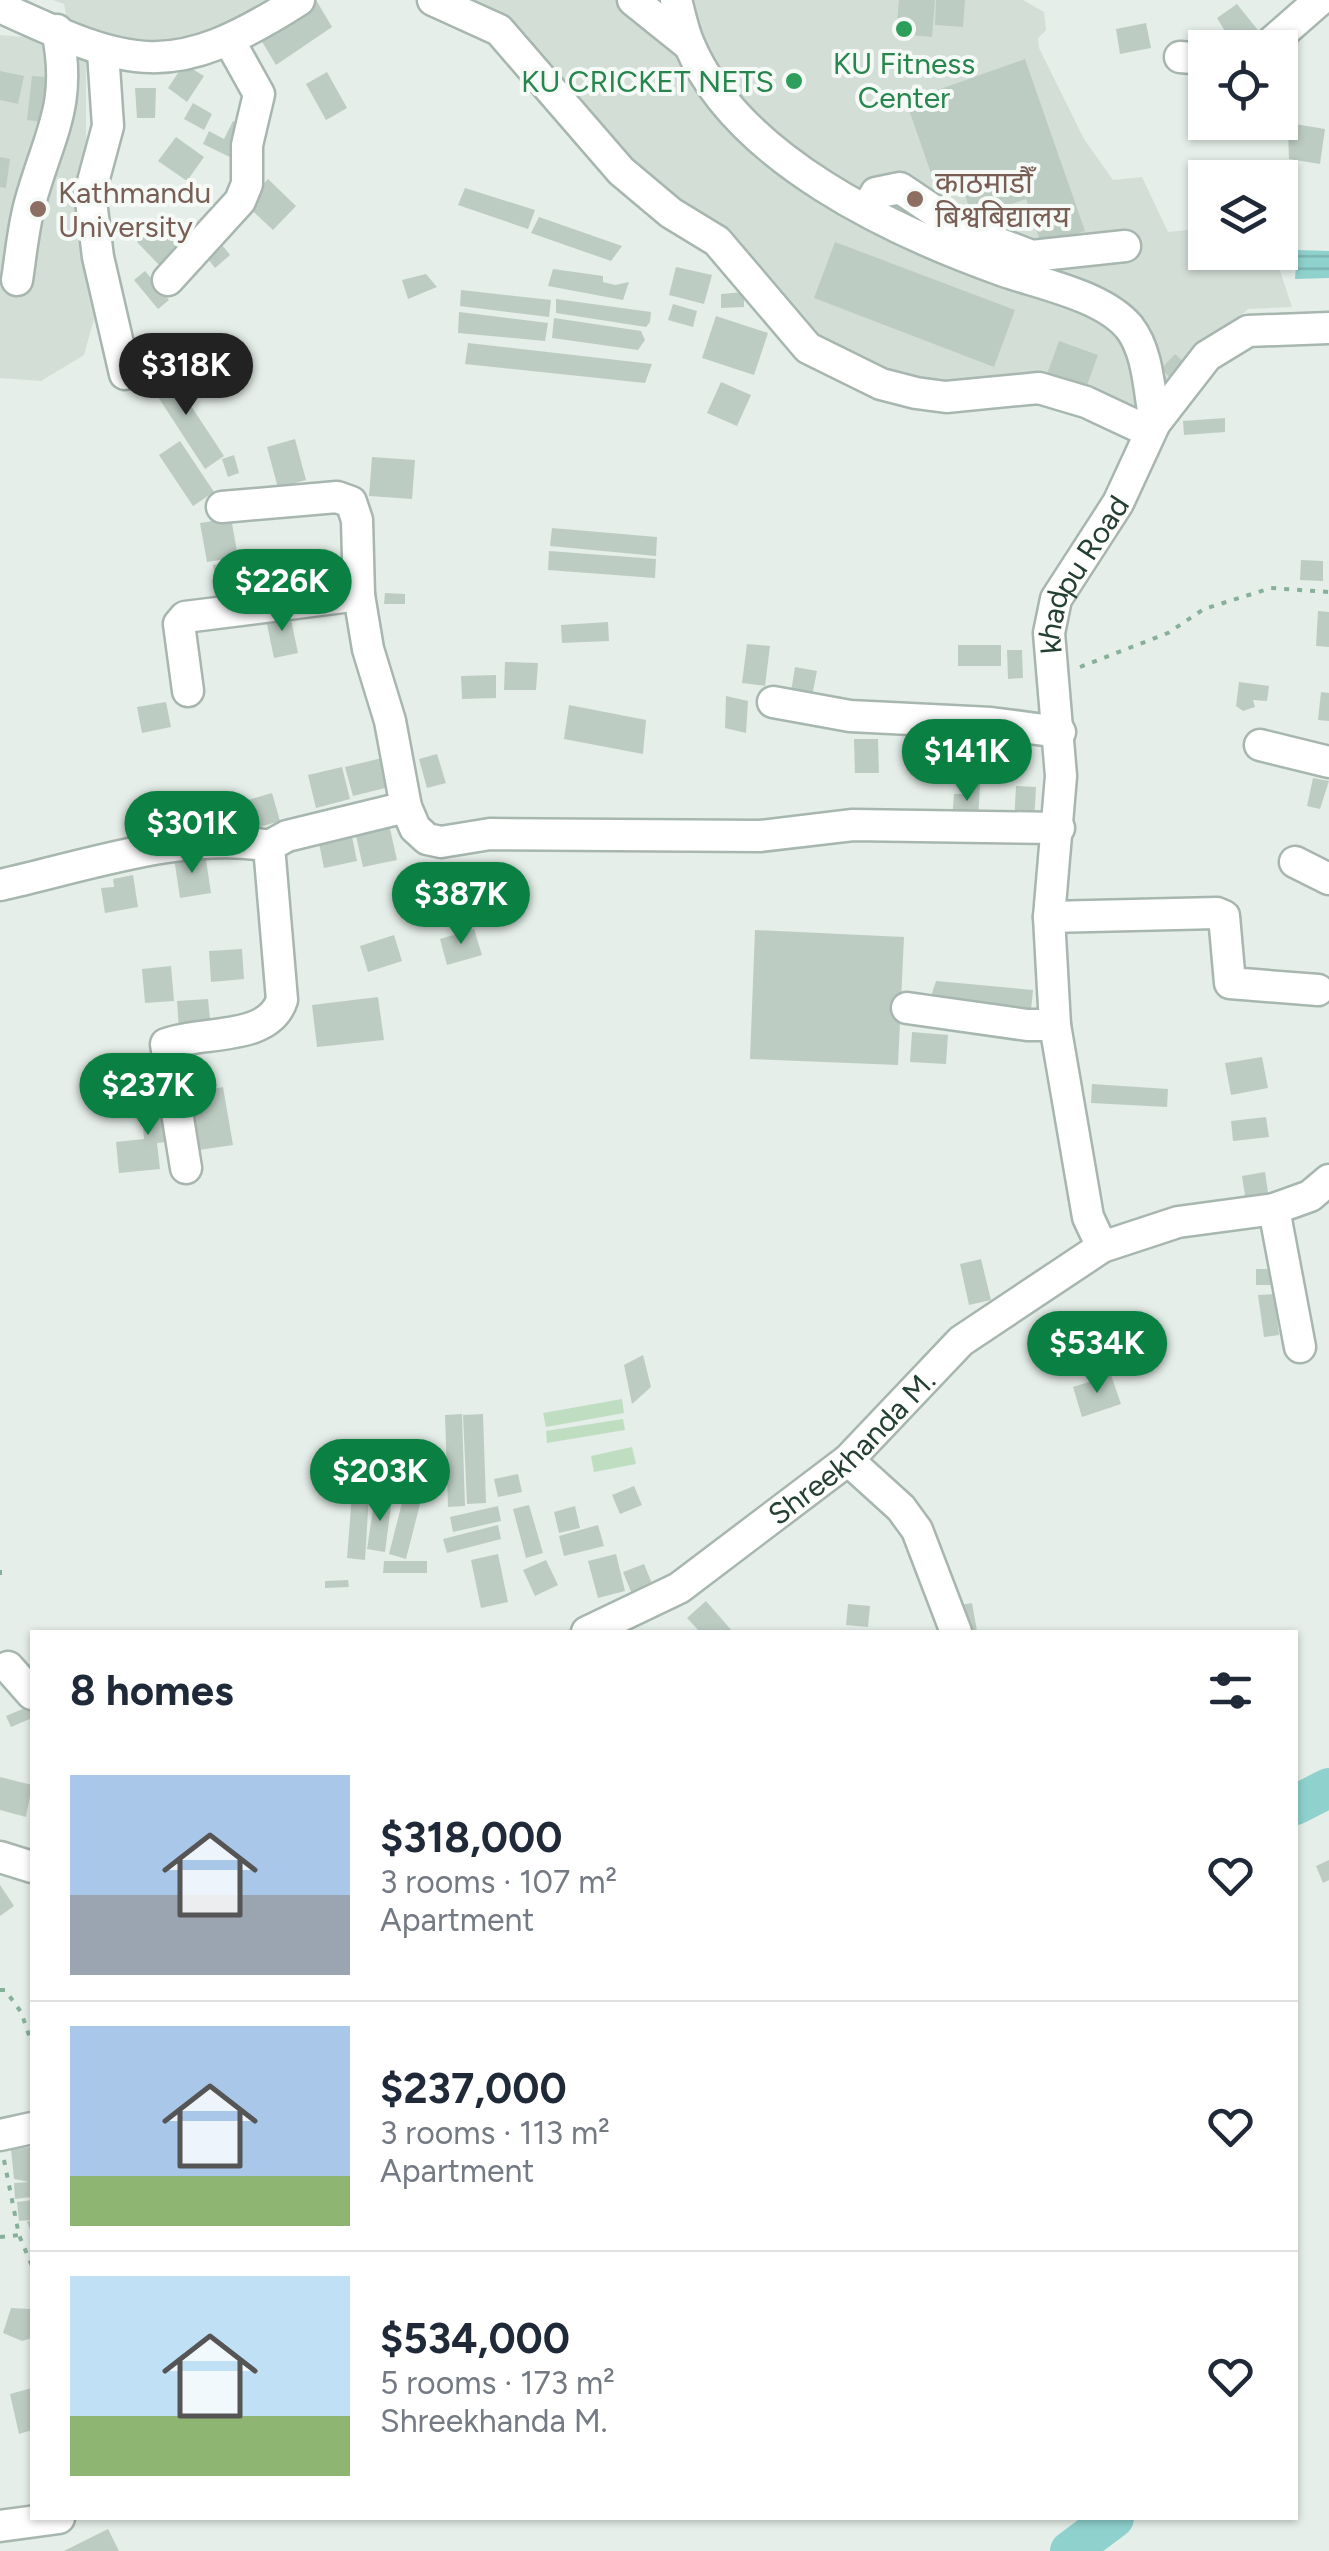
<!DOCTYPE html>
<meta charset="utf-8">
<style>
body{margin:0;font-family:Figtree,"Noto Sans Devanagari",sans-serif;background:#f6f6f7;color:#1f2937;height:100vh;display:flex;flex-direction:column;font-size:38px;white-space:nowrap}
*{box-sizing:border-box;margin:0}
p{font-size:32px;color:#747a83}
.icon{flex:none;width:55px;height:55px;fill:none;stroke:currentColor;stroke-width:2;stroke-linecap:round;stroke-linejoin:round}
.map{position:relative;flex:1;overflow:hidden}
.sheet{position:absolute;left:30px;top:1630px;width:1268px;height:890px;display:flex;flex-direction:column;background:#fff;border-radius:0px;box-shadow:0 2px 8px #0004}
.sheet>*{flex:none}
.fabs{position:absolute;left:1188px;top:30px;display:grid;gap:20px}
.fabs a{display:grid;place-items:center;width:110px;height:110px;border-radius:0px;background:#fff;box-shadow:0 2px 8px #0004;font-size:50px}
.price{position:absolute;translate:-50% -85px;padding:0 22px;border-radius:35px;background:#0b8043;color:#fff;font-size:32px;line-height:65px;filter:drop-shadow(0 2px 5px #0008)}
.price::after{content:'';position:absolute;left:50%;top:60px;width:30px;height:22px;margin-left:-15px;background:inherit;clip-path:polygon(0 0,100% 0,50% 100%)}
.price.current{background:#222;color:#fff}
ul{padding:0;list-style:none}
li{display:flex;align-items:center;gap:30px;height:250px;padding:0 40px}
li+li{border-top:2px solid #e0e1e3}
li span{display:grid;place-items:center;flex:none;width:280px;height:200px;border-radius:0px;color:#555}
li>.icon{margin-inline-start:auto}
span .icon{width:120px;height:120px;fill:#fffc;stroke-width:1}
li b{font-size:42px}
h2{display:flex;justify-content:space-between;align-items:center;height:120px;padding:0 40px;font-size:42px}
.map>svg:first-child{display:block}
</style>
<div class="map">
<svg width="1329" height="2551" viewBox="0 0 1329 2551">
<defs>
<pattern id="water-rules" width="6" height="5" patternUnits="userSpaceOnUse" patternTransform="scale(2.5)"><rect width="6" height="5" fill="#8fd1cd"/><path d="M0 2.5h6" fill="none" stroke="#7bb4b0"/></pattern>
</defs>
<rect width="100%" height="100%" fill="#e5eee8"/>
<g fill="#d3ded7">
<path d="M 53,0 L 290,0 L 230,36 L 126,50 L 67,19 L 64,4 Z"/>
<path d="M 465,0 L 1023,0 L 1044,12 L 1046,30 L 1038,38 L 1039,48 L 1084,139 L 1113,180 L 1142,177 L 1168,232 L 1205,228 L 1205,252 L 1274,253 L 1292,307 L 1248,309 L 1179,371 L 1139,416 L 1046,379 L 925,389 L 816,342 L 725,227 L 699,217 L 607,141 L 508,16 Z"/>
<path d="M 0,35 L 35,38 L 86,62 L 86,142 L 76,185 L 76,232 L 94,319 L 84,355 L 41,381 L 0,378 Z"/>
</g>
<g fill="#bfdec1">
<path d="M 622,1399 L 624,1413 L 546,1427 L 543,1413 Z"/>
<path d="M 623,1419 L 625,1430 L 547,1443 L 546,1431 Z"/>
<path d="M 632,1447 L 636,1464 L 594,1472 L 591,1456 Z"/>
</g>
<path fill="url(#water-rules)" d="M 1297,250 L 1329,251 L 1329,278 L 1295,279 Z"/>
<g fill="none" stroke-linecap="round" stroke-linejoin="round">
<g stroke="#8fd1cd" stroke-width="40">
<path d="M 1295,1805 L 1329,1788"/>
<path d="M 1070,2551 L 1114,2518"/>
</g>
</g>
<g fill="#bdccc3">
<path d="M 316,0 L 332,27 L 276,65 L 258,35 Z"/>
<path d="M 899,0 L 935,0 L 932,37 L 896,34 Z"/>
<path d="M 936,0 L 965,0 L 963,27 L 935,25 Z"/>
<path d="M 1237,4 L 1261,34 L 1235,48 L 1217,18 Z"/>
<path d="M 1146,23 L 1151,48 L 1120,54 L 1116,29 Z"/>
<path d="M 1025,59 L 1085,231 L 1042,246 L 1026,199 L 973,218 L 958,176 L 935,185 L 906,101 Z"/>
<path d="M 184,64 L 204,76 L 187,102 L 168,88 Z"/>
<path d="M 0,71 L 24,76 L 18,104 L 0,100 Z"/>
<path d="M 327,72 L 347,108 L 326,120 L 306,84 Z"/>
<path d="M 32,76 L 48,77 L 42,122 L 27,120 Z"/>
<path d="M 135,88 L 156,88 L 155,118 L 137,118 Z"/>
<path d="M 193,103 L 212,114 L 204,130 L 184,119 Z"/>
<path d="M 233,121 L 250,130 L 236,160 L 203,144 L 209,131 L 224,139 Z"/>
<path d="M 1295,124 L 1325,129 L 1320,164 L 1289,159 L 1288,131 L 1294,131 Z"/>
<path d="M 176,137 L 204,157 L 187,181 L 158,161 Z"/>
<path d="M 0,157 L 10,159 L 6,188 L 0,187 Z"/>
<path d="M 268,179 L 296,206 L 273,230 L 244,203 Z"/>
<path d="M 465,188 L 535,210 L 528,229 L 458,205 Z"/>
<path d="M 539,217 L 622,246 L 611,261 L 531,233 Z"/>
<path d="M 156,218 L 183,246 L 161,267 L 137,242 Z"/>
<path d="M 835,242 L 1015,310 L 994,367 L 814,298 Z"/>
<path d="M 223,246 L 230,255 L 215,268 L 208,259 Z"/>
<path d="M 676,267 L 712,275 L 704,304 L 669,295 Z"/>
<path d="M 553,269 L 603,276 L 603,282 L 615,285 L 629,282 L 623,300 L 548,286 Z"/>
<path d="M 145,271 L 169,300 L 158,309 L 134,280 Z"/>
<path d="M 426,274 L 437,287 L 408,299 L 402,280 Z"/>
<path d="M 461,290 L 551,300 L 549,317 L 460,306 Z"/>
<path d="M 744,292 L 744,307 L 721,308 L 721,294 Z"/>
<path d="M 556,299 L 651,312 L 650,322 L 646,327 L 556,313 Z"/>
<path d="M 673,304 L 697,311 L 693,327 L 668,320 Z"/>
<path d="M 459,312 L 548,323 L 545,341 L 458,333 Z"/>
<path d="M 716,316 L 768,333 L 754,375 L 702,358 Z"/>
<path d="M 554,318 L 641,331 L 645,340 L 638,350 L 552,338 Z"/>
<path d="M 1059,341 L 1098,355 L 1086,388 L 1047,374 Z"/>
<path d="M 468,343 L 652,364 L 645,383 L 465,364 Z"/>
<path d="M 1175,354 L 1185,363 L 1171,378 L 1161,369 Z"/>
<path d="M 166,368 L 224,456 L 205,469 L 147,380 Z"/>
<path d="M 721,382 L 751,395 L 737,426 L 707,413 Z"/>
<path d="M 1225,418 L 1225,432 L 1184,435 L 1183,421 Z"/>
<path d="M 295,439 L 306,480 L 278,488 L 267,447 Z"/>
<path d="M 180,441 L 214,492 L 193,506 L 159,455 Z"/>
<path d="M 234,455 L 239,473 L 228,477 L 222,459 Z"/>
<path d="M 372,457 L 415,460 L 412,499 L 369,496 Z"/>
<path d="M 231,518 L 238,557 L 207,562 L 200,523 Z"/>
<path d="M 552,528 L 657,537 L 656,556 L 550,546 Z"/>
<path d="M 314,549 L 320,584 L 271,592 L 265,557 Z"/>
<path d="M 549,551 L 656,559 L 655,578 L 548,570 Z"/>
<path d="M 1301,560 L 1323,561 L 1323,581 L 1300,580 Z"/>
<path d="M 238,561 L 244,596 L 219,600 L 213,565 Z"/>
<path d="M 385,593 L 405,594 L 405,604 L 384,604 Z"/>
<path d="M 289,610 L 298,653 L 274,658 L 265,615 Z"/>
<path d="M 1318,611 L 1329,612 L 1329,647 L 1316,646 Z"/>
<path d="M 608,622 L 609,641 L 562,643 L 561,625 Z"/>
<path d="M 747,644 L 770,646 L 765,686 L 742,683 Z"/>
<rect x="958" y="645" width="43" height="21"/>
<path d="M 1007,650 L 1022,650 L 1023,678 L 1008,679 Z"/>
<path d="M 505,662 L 538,663 L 536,690 L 504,690 Z"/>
<path d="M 795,667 L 817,671 L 811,701 L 790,698 Z"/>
<path d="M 496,675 L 496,698 L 462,699 L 461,676 Z"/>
<path d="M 1239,682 L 1269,686 L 1267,701 L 1253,700 L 1255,707 L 1243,711 L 1236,706 Z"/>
<path d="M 1321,692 L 1329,693 L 1329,721 L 1318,720 Z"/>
<path d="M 726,696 L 748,701 L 746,733 L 725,728 Z"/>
<path d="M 166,702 L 171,727 L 142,733 L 137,707 Z"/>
<path d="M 569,705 L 646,720 L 643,754 L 564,739 Z"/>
<path d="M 854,739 L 878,739 L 879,773 L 855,773 Z"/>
<path d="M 437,754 L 446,783 L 427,788 L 419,759 Z"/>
<path d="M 386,757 L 393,786 L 353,796 L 345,767 Z"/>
<path d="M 342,767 L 350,799 L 316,808 L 308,775 Z"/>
<path d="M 1313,778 L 1329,781 L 1320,809 L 1307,806 Z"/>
<path d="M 963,784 L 980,784 L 978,823 L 952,821 L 954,794 L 963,794 Z"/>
<path d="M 1016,786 L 1036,787 L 1034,824 L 1014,823 Z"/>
<path d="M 272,793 L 280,821 L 246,831 L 238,803 Z"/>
<path d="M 388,820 L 397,860 L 363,867 L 354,827 Z"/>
<path d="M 350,827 L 357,861 L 324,868 L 317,833 Z"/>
<path d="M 205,853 L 211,893 L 180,898 L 174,858 Z"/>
<path d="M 133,875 L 138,907 L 105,913 L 101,888 L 114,887 L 113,879 Z"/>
<path d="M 487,878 L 507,883 L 497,918 L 477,913 Z"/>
<path d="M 474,929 L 482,955 L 447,965 L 440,939 Z"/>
<path d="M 755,930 L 904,937 L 898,1065 L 750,1059 Z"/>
<path d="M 394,935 L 402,961 L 368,972 L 360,946 Z"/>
<path d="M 242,949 L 244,979 L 211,982 L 209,951 Z"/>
<path d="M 171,966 L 174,1001 L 145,1003 L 142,969 Z"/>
<path d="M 936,981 L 1033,990 L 1030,1020 L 1014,1018 L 1015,1006 L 930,999 Z"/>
<path d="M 378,997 L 384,1040 L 317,1047 L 312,1005 Z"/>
<path d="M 208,999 L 211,1028 L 179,1030 L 177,1001 Z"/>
<path d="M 912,1032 L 948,1035 L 946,1064 L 910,1062 Z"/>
<path d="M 1262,1057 L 1268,1088 L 1231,1095 L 1225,1063 Z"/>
<path d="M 1092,1084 L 1168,1089 L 1167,1107 L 1091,1103 Z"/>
<path d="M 223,1087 L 233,1145 L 199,1150 L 190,1093 Z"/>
<path d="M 171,1099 L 174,1141 L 157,1143 L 160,1169 L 119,1173 L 116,1142 L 144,1139 L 141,1101 Z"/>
<path d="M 1266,1117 L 1269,1137 L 1233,1141 L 1231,1121 Z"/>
<path d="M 1265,1172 L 1270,1206 L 1247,1209 L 1242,1176 Z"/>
<path d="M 981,1259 L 991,1300 L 969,1305 L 960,1264 Z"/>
<rect x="1256" y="1269" width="24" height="16"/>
<path d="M 1274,1294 L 1279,1335 L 1264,1337 L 1258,1295 Z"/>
<path d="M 643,1355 L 651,1387 L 632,1404 L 624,1365 Z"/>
<path d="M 1111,1375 L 1121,1404 L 1082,1417 L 1073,1387 Z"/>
<path d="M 462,1414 L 465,1506 L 448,1507 L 445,1415 Z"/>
<path d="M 483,1414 L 486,1503 L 467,1504 L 463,1415 Z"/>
<path d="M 518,1474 L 522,1492 L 498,1497 L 494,1479 Z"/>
<path d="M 634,1486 L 642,1505 L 620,1514 L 612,1495 Z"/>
<path d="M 352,1494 L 369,1495 L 365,1560 L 347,1558 Z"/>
<path d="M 375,1496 L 392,1498 L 385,1552 L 367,1549 Z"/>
<path d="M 403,1499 L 420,1504 L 406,1559 L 389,1554 Z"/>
<path d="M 529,1505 L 543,1553 L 526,1558 L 513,1509 Z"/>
<path d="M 498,1506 L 501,1521 L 453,1532 L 450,1517 Z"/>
<path d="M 575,1506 L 580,1528 L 559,1533 L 554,1512 Z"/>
<path d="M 498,1525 L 501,1539 L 447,1553 L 443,1539 Z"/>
<path d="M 598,1525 L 604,1546 L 564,1556 L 559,1536 Z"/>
<path d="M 498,1554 L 508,1602 L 481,1608 L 471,1560 Z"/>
<path d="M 616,1554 L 625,1591 L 598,1598 L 588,1561 Z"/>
<path d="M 546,1560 L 558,1585 L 535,1596 L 523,1570 Z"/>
<path d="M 384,1561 L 427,1561 L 427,1573 L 383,1573 Z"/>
<path d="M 644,1564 L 653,1586 L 632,1594 L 623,1572 Z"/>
<path d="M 348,1580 L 349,1587 L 325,1588 L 325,1581 Z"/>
<path d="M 706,1601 L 733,1632 L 700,1632 L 687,1618 Z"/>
<path d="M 972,1603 L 977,1631 L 968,1632 L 956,1606 Z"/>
<path d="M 848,1604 L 870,1606 L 868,1627 L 846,1625 Z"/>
<path d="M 32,1705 L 32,1718 L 11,1727 L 6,1716 Z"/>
<path d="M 0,1777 L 32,1785 L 26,1817 L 0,1810 Z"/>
<path d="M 1329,1860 L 1329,1880 L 1323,1883 L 1316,1866 Z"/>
<path d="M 0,1885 L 14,1906 L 0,1916 Z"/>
<path d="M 32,2147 L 32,2197 L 15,2199 L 14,2183 L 29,2182 L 14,2179 L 11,2149 Z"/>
<path d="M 32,2200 L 32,2234 L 27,2222 L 31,2220 L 19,2221 L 17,2202 Z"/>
<path d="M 11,2308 L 31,2309 L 32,2338 L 22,2341 L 3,2333 Z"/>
<path d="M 32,2388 L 32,2430 L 19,2434 L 10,2394 Z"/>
<path d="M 108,2529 L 119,2551 L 64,2551 Z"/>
</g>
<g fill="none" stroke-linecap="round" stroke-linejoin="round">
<defs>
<g id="minor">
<path d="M 433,0 L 499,30 L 621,171 L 671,213 L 717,241 L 808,348 L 881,384 L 916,393 L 946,397 L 1039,388 L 1086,402 L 1150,432"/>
<path d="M 633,0 L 689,45"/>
<path d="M 676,0 C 680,14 683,31 689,44 C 737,159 894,232 1004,271 C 1042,284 1103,296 1129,327 C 1149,352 1149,393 1155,423"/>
<path d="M 0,7 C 132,68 171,82 299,0"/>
<path d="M 1265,48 L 1320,0"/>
<path d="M 103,52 L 108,126 L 90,193 L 98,257 L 125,374"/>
<path d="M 1180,57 L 1205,59"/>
<path d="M 867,208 L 876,193 L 900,188 L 961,229 L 1032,256 L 1125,246"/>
<path d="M 17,280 C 21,255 23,228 30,203 C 49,134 73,105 57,30"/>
<path d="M 168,280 L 240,201 L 247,184 L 247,145 L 259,94 L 230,42"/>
<path d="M 222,507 L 337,497 L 351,502 L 357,520 L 359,595 L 368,649 L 390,721 L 406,807 L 415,828 L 427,839 L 441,842 L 490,834 L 760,836 L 853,825 L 1059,828"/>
<path d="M 188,691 L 179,624 L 185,617 L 359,595"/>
<path d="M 773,702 L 850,716 L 991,723 L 1060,732"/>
<path d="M 1260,745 L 1329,762"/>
<path d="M 1295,862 L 1329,879"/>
<path d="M 0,885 C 82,867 187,830 269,846"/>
<path d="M 1049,917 L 1217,913 L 1224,916 L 1230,983 L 1318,990"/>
<path d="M 907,1008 L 1027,1025 L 1055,1025"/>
<path d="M 186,1168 L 166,1044 C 203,1030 268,1042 282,1000 L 269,846 L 287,836 L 406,807"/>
<path d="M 1274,1209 L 1300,1347"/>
<path id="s1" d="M 1102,1247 L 1088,1217 L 1055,1025 L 1049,917 L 1061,776 L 1049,633 L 1056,599 L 1118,503 L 1155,423 L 1207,356 L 1248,331 L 1329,328"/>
<path d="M 848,1460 L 901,1508 L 917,1530 L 956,1632"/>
<path id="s2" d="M 587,1632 L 679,1588 L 848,1460 L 961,1341 L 1102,1247 L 1178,1222 L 1274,1209 L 1310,1196 L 1329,1180"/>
<path d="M 8,1667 L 32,1694"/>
<path d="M 0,1857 L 32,1867"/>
<path d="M 0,2135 L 32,2128"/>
<path d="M 0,2526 L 59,2518"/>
</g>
</defs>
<use href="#minor" stroke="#a7b6ae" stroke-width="35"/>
<g stroke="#87b09a" stroke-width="4" stroke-dasharray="5 8" stroke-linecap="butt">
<path d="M 1080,667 L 1168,633 L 1204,609 L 1271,588 L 1329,592"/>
<path d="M 0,1570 L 0,1580"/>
<path d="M 0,1990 L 5,1990 L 21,2012 L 32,2044"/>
<path d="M 4,2160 L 19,2235 L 32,2266"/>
<path d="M 0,2237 L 19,2235"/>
</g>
<use href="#minor" stroke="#fff" stroke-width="30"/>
</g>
<g fill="#2e9e5b" stroke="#f6faf7" stroke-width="4">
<circle cx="904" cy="29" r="10"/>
<circle cx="794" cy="81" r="10"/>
</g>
<g fill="#8d6e63" stroke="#f6faf7" stroke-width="4">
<circle cx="915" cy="199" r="10"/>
<circle cx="38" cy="209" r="10"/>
</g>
<g text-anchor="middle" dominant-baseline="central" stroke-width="8" stroke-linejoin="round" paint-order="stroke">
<g font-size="30" fill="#27864d" stroke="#f6faf7">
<text x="904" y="63">KU Fitness<tspan x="904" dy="34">Center</tspan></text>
<text x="774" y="81" text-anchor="end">KU CRICKET NETS</text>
</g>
<g font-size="30" fill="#785e54" stroke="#f6faf7" text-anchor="start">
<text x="935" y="182">काठमाडौँ<tspan x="935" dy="34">बिश्वबिद्यालय</tspan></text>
<text x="58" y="192">Kathmandu<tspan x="58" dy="34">University</tspan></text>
</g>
<g font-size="30" fill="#244032" stroke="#f6faf7">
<text stroke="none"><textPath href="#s1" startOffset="688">khadpu Road</textPath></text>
<text stroke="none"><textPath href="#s2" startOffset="325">Shreekhanda M.</textPath></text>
</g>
</g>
</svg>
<div class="fabs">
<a><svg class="icon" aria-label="locate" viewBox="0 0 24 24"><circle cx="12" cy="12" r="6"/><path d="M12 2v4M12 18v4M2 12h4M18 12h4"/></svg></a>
<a><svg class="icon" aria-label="layers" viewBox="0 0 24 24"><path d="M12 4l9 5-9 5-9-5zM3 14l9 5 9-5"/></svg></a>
</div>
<b class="price current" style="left:186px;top:418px">$318K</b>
<b class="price" style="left:282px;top:634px">$226K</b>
<b class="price" style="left:967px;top:804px">$141K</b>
<b class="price" style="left:192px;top:876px">$301K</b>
<b class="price" style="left:461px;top:947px">$387K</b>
<b class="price" style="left:148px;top:1138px">$237K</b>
<b class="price" style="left:1097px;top:1396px">$534K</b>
<b class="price" style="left:380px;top:1524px">$203K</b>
<section class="sheet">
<h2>8 homes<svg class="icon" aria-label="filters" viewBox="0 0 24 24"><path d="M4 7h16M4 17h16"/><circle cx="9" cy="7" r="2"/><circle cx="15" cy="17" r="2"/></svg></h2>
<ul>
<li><span style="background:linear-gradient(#a9c7e8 60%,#9aa5b1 0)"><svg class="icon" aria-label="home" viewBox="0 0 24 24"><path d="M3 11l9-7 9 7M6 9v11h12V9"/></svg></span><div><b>$318,000</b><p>3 rooms · 107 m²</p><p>Apartment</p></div><svg class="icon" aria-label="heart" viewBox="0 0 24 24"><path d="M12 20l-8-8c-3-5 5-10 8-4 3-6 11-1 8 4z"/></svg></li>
<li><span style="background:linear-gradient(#a9c7e8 75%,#8fb573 0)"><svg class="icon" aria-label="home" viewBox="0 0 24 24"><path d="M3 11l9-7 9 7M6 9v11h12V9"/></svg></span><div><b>$237,000</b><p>3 rooms · 113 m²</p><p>Apartment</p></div><svg class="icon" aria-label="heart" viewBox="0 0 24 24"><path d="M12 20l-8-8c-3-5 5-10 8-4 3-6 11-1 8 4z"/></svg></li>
<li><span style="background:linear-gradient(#bfe0f5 70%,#8fb573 0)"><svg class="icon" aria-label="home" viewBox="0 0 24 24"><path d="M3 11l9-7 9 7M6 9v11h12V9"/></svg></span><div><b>$534,000</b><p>5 rooms · 173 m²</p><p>Shreekhanda M.</p></div><svg class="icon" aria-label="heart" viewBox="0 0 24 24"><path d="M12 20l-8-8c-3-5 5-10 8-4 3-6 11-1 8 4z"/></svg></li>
</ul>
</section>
</div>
